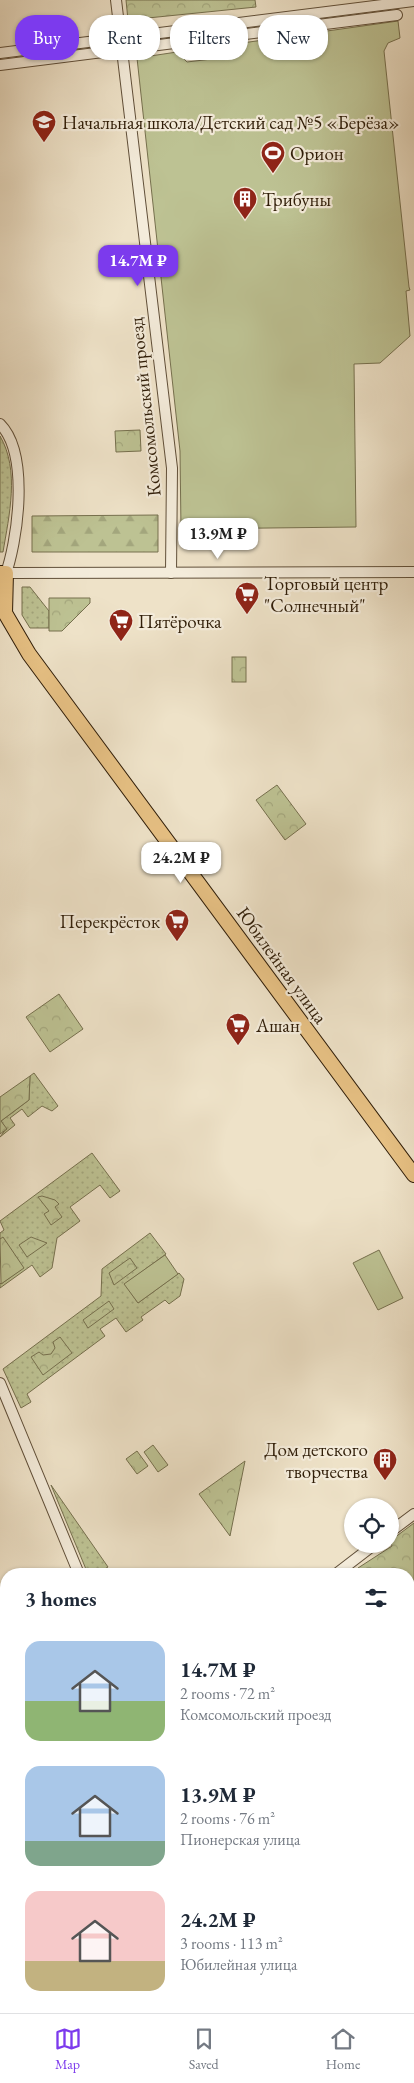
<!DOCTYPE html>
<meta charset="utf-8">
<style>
body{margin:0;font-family:"EB Garamond",serif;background:#f6f6f7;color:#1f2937;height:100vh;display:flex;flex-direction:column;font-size:19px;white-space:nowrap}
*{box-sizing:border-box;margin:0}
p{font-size:16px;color:#747a83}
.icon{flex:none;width:28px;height:28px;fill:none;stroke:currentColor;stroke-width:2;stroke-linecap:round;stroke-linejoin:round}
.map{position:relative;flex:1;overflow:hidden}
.drawer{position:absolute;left:0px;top:1568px;width:415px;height:446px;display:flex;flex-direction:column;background:#fff;border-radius:20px 20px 0 0;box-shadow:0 1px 4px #0004}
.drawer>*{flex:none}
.banner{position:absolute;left:15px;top:15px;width:385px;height:45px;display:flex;gap:10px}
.fabs{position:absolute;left:344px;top:1498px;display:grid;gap:10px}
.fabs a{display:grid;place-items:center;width:55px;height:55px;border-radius:50%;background:#fff;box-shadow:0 1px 4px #0004;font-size:25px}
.price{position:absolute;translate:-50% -42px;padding:0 11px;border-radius:10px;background:#fff;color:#222;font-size:16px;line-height:32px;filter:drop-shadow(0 1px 2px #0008)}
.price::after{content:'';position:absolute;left:50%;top:30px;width:15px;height:11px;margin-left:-8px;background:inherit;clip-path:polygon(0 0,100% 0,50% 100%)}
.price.active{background:#7c3aed;color:#fff}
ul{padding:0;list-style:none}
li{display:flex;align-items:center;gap:15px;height:125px;padding:0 25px}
li span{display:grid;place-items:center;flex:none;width:140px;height:100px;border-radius:15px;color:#555}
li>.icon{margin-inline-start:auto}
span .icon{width:60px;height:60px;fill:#fffc;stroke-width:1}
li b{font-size:21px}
h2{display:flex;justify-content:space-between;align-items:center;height:60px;padding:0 25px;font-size:21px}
.tag{padding:0 18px;border-radius:20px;background:#fff;box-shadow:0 1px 4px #0004;font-size:18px;line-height:45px}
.tag.active{background:#7c3aed;color:#fff}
.dock{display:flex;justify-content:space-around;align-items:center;height:70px;border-top:1px solid #e0e1e3;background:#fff;font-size:14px;color:#747a83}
.dock a{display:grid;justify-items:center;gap:2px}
.dock .active{color:#7c3aed}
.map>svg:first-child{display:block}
</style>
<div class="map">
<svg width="414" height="2013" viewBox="0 0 414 2013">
<defs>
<pattern id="grass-dots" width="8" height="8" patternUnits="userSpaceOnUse" patternTransform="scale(1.25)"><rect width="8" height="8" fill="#bdc293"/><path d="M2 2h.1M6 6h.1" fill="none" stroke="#a3a67d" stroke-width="1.8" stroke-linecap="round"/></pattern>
<pattern id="forest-firs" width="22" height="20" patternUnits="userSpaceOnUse" patternTransform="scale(1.25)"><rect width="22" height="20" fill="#bdc293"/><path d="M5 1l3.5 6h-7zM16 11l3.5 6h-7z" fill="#a3a67d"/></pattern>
<pattern id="park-crowns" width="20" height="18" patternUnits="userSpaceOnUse" patternTransform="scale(1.25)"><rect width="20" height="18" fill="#bdc293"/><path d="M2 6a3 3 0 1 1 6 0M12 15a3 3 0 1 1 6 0" fill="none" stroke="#a3a67d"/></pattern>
</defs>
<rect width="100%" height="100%" fill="#eee2c8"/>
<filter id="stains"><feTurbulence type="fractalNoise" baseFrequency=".004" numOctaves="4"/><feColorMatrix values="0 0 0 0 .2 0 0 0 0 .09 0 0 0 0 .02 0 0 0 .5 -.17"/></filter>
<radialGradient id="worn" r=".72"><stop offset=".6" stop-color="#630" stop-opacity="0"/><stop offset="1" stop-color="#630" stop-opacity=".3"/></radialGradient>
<g fill="url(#grass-dots)" stroke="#76704e">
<path d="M 0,436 C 20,470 9,516 3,552 L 0,552 Z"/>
<path d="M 22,587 L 30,587 L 49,611 L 49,628 L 30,628 L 22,615 Z"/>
<path d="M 34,1073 L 58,1106 L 52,1111 L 42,1106 L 28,1117 L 22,1109 L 10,1118 L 15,1125 L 0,1137 L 6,1129 L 1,1121 L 29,1100 L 30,1076 Z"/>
<path d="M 92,1153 L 120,1191 L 110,1198 L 100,1185 L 70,1207 L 80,1221 L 57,1238 L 52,1268 L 40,1277 L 32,1265 L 0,1288 L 0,1283 L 1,1284 L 23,1268 L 3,1238 L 0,1239 L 0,1233 L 4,1230 L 0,1221 Z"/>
<path d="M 150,1233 L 166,1254 L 125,1284 L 138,1303 L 179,1273 L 184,1279 L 180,1296 L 169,1304 L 165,1300 L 141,1317 L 143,1320 L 126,1332 L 116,1318 L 100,1329 L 105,1336 L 27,1394 L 31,1402 L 21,1408 L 3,1369 L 101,1296 L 102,1269 Z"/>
<path d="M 51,1485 L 108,1567 L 96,1574 L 88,1574 Z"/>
</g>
<path fill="url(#forest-firs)" stroke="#76704e" d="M 158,515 L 158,552 L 32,552 L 32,516 Z"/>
<g fill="url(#park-crowns)" stroke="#76704e">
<path d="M 126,0 L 255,0 L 256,7 L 128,20 Z"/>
<path d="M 140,430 L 141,451 L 116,452 L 115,431 Z"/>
<path d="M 49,598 L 90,598 L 90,603 L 62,631 L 49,631 Z"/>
<rect x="232" y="657" width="14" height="25"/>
<path d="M 277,785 L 306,824 L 285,840 L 256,800 Z"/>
<path d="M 59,994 L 83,1029 L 50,1052 L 26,1017 Z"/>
<path d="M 30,1076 L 29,1100 L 1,1121 L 7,1129 L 0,1134 L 0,1097 Z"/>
<path d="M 42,1196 L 55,1200 L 59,1204 L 55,1207 L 62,1217 L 51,1225 L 44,1214 L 49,1211 L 38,1197 Z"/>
<path d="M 3,1237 L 24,1268 L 1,1284 L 0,1239 Z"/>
<path d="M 31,1237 L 47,1243 L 27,1257 L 19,1245 Z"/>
<path d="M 130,1258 L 137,1268 L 114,1285 L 109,1273 Z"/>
<path d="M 109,1301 L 114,1309 L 88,1328 L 83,1320 Z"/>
<path d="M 60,1337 L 72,1353 L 43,1375 L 31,1357 L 39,1352 L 43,1355 L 51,1354 L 55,1348 L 53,1342 Z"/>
<path d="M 137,1451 L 148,1466 L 137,1474 L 126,1459 Z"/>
<path d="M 245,1461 L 230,1536 L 199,1494 Z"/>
<path d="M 414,1523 L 414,1622 L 409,1623 L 409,1574 L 362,1574 L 358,1568 L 392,1546 L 390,1541 Z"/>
</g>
<g fill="#bdc293" stroke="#76704e">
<path d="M 398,21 L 400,38 L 388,43 L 384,51 L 409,287 L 410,290 L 406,291 L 410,336 L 380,363 L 354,364 L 356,527 L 181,529 L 180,451 L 137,58 L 177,52 L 187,62 L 220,58 L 221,46 Z"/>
<path d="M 379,1250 L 403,1298 L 378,1310 L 353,1263 Z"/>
<path d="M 165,1255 L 178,1274 L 138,1303 L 124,1284 Z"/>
<path d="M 153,1445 L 168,1465 L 158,1472 L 144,1452 Z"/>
</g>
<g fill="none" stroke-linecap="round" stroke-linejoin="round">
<g stroke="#727d76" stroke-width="3">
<path d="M 0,1632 L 6,1646"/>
<path d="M 409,1638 L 414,1637"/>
<path d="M 82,2008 L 88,2013"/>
<path d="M 157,2013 L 162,2008"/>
</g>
<defs>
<g id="minor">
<path d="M 116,0 L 172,468 L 171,573"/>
<path d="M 120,38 L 414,1"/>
<path d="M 0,53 L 112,39"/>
<path d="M 0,65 L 397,15"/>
<path d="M 0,424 C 30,454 18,542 4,579"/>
<path d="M 6,573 L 414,572"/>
<path d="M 0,1383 L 79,1574"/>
<path d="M 390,1532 L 414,1514"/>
<path d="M 336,1574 L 375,1544"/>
<path d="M 409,1775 L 414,1772"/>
<path d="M 409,1861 L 414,1868"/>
<path d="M 409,1919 L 414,1916"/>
<path d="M 316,2008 L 321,2013"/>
</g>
<path id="major" d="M 0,573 L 6,573 L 5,613 L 29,654 L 414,1175"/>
</defs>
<use href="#minor" stroke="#604f39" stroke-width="12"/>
<use href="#major" stroke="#301e09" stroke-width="16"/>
<use href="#minor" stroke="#f4ecdb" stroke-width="10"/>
<use href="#major" stroke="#e7c184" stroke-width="14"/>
</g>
<defs>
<symbol id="school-pin" viewBox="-11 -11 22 30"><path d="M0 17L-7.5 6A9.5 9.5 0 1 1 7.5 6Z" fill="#8f2418" stroke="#f4ecdb"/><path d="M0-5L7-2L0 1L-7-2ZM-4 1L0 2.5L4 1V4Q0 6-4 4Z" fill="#fff"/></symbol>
<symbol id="stadium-pin" viewBox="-11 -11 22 30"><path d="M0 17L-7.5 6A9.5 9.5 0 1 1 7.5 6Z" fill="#8f2418" stroke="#f4ecdb"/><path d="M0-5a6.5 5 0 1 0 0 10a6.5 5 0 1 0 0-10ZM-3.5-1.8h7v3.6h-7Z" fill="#fff"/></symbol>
<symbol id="building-pin" viewBox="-11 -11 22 30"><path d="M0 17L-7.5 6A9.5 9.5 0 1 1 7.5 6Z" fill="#8f2418" stroke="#f4ecdb"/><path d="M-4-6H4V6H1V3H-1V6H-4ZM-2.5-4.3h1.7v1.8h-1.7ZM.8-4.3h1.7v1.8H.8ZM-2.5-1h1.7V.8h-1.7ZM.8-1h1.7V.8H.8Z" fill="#fff"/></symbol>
<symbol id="supermarket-pin" viewBox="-11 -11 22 30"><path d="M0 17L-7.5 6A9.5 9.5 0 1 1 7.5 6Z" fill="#8f2418" stroke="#f4ecdb"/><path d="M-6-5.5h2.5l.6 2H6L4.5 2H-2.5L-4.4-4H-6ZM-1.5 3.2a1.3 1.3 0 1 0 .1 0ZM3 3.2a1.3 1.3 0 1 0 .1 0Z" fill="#fff"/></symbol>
</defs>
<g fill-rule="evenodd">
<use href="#school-pin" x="30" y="108" width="28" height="38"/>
<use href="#stadium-pin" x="259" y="139" width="28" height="38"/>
<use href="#building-pin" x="231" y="185" width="28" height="38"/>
<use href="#supermarket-pin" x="233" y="580" width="28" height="38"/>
<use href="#supermarket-pin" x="107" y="607" width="28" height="38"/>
<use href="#supermarket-pin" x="163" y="907" width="28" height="38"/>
<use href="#supermarket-pin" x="224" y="1011" width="28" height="38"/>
<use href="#building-pin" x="371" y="1446" width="28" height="38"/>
</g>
<g text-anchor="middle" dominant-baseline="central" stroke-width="4.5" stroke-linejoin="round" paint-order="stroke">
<g font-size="19" fill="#301e09" stroke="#f4ecdb" text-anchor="start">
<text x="62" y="122">Начальная школа/Детский сад №5 «Берёза»</text>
<text x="290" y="153">Орион</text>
<text x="262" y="199">Трибуны</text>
<text x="264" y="583">Торговый центр<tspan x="264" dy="22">"Солнечный"</tspan></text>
<text x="138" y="621">Пятёрочка</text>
<text x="160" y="921" text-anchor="end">Перекрёсток</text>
<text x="256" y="1025">Ашан</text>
<text x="368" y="1449" text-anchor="end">Дом детского<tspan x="368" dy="22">творчества</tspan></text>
</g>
<g font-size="19" fill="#301e09" stroke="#f4ecdb">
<text transform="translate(145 407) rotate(-96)">Комсомольский проезд</text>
<text transform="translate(282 965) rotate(54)">Юбилейная улица</text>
</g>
</g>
<rect width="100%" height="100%" filter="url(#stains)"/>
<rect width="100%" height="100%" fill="url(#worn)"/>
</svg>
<div class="fabs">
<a><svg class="icon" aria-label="locate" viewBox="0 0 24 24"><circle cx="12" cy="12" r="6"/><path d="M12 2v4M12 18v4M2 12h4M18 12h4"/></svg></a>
</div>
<b class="price active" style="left:138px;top:287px">14.7M ₽</b>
<b class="price" style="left:218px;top:560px">13.9M ₽</b>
<b class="price" style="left:181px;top:884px">24.2M ₽</b>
<div class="banner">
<a class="tag active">Buy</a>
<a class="tag">Rent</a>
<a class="tag">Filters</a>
<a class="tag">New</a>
</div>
<section class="drawer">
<h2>3 homes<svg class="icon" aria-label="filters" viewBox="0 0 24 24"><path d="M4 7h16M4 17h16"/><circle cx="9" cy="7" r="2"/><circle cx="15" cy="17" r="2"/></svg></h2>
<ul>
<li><span style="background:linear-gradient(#a9c7e8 60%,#8fb573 0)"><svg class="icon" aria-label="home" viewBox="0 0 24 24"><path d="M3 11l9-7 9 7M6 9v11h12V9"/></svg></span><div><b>14.7M ₽</b><p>2 rooms · 72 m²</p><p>Комсомольский проезд</p></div></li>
<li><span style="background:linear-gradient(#a9c7e8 75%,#7fa58c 0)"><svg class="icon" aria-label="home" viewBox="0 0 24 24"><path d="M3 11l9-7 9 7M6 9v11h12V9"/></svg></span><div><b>13.9M ₽</b><p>2 rooms · 76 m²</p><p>Пионерская улица</p></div></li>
<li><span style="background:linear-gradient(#f6c9c9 70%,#c2b280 0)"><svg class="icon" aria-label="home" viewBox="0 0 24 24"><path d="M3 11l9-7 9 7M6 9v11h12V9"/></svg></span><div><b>24.2M ₽</b><p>3 rooms · 113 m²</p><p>Юбилейная улица</p></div></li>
</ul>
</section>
</div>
<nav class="dock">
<a class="active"><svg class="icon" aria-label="map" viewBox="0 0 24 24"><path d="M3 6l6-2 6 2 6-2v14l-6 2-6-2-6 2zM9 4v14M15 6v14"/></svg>Map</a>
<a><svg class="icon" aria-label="saved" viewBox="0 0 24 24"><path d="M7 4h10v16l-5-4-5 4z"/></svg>Saved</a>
<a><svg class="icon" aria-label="home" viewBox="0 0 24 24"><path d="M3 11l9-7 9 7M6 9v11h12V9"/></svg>Home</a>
</nav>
